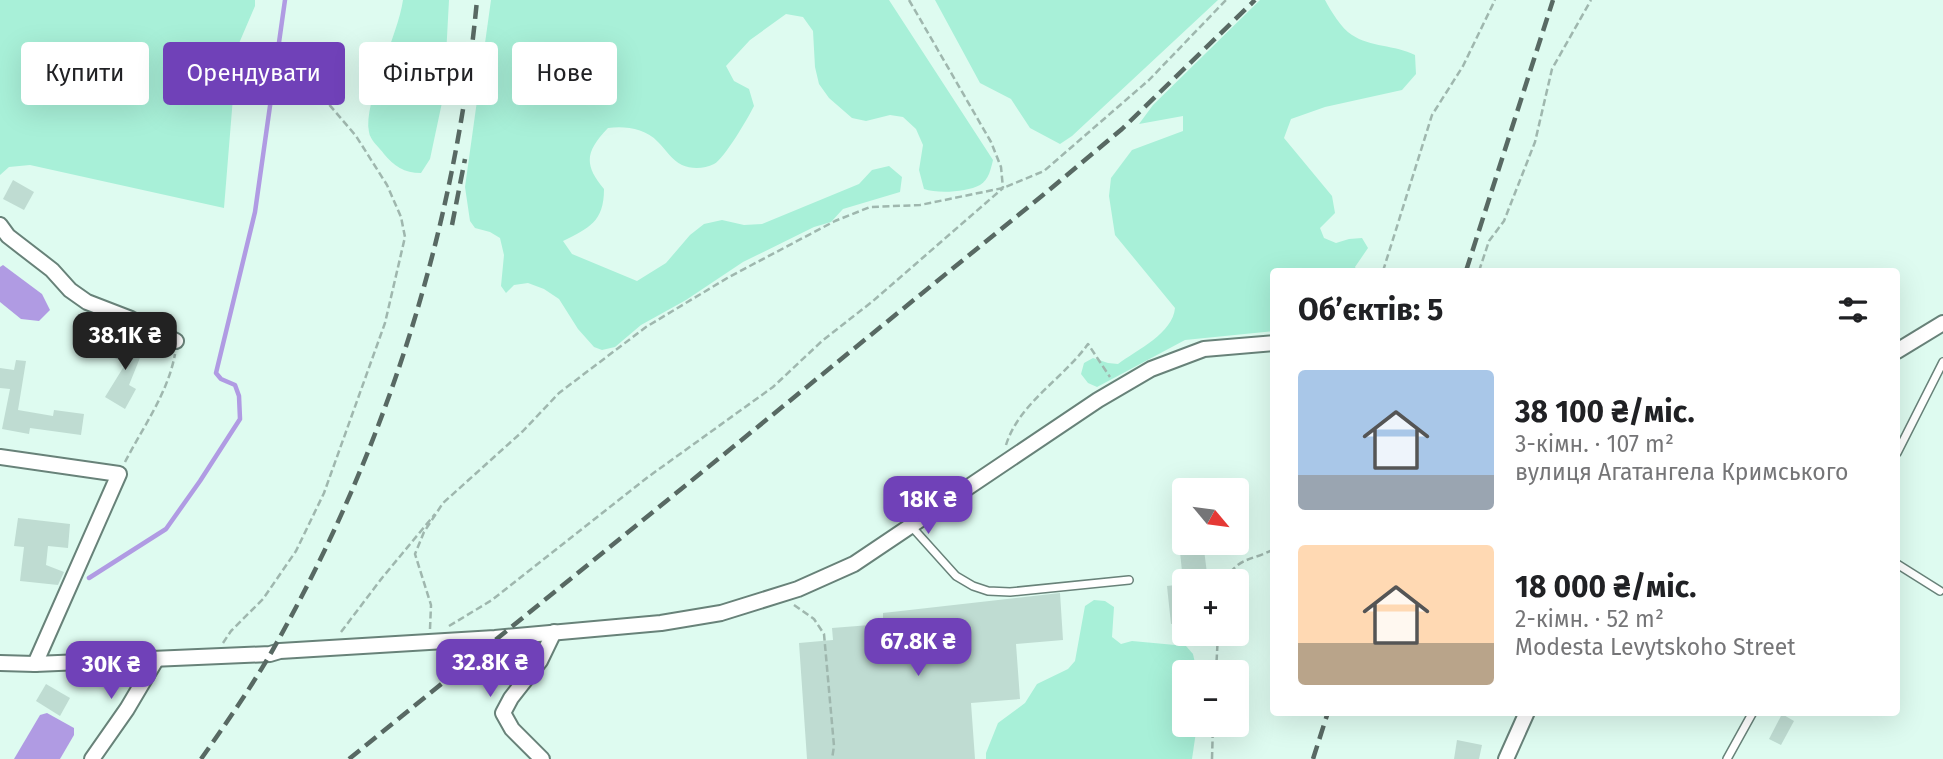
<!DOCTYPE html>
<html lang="uk">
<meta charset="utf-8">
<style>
body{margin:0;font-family:"Fira Sans",sans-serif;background:#f6f6f6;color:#202124;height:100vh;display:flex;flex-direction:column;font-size:26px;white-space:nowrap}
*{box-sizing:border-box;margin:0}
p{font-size:23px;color:#757577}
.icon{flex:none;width:38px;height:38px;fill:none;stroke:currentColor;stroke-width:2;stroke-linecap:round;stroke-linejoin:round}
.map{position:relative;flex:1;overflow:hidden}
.side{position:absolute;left:1270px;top:268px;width:630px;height:448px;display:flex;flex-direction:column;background:#fff;border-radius:7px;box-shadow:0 7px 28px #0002}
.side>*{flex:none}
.hud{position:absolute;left:21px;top:42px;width:665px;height:63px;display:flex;gap:14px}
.needle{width:46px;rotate:119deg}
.controls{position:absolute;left:1172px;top:478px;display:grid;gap:14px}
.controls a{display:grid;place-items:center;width:77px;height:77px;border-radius:7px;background:#fff;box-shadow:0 7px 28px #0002;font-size:35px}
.price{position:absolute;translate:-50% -60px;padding:0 16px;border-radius:14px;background:#7041b8;color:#fff;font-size:23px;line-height:46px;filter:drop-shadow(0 2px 4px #0008)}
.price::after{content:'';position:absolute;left:50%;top:42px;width:21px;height:16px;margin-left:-10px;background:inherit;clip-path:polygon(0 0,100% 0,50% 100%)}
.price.on{background:#222;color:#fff}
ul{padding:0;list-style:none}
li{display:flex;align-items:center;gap:21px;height:175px;padding:0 28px}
li span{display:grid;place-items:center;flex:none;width:196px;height:140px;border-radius:7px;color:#555}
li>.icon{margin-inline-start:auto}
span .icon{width:84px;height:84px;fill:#fffc;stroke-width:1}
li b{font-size:30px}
h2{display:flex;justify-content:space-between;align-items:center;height:84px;padding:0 28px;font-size:30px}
.pill{padding:0 24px;border-radius:7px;background:#fff;box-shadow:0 7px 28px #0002;font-size:24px;line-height:63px}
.pill.on{background:#7041b8;color:#fff}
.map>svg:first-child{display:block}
</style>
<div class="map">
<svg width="1943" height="759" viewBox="0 0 1943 759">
<rect width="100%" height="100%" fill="#defbf0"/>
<g fill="#a8f0d8">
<path d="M 0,0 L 255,0 L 255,6 L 237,48 L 224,208 L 30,165 L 9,167 L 0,175 Z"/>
<path d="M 403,0 L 449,0 L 444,93 L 430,159 L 421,173 C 404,173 394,166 384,154 C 379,147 370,140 369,132 C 363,102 398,36 403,0 Z"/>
<path d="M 491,0 L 889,0 L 993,160 C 991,168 989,180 980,185 C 967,192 938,194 924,189 L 919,170 L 923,145 L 916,129 L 903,117 L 890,115 L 866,121 L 852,118 L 829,98 L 819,84 L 815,67 L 813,31 L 803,17 L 786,14 L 750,40 L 726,66 L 734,81 L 749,89 L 754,106 C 748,118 724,159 714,164 C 704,169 691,169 682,165 C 672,160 666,150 658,142 C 645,128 625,126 608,128 C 586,151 583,164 604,189 C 604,222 589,228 563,241 L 572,254 L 637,281 L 666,263 L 690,235 L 704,224 L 722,220 L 744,225 L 762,224 L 859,184 L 872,170 L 889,166 L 902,177 L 900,192 L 843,209 L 831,222 L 814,227 L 743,262 L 686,300 L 641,325 L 615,347 L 602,350 L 594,347 L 578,329 L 559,299 L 544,289 L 528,283 L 514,285 L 506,293 L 501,286 L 504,255 L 500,238 L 490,232 L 475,228 L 470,221 L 465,187 Z"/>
<path d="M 935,0 L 1218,0 L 1072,136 L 1060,144 L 1030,128 L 1011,99 L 980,83 Z"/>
<path d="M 1260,0 L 1325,0 C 1331,11 1341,28 1352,35 C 1370,47 1395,45 1415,55 L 1416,74 L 1402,90 L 1325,107 L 1291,119 L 1284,138 L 1332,196 L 1335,213 L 1320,228 L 1324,238 L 1336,243 L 1349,239 L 1362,238 L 1368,248 L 1355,267 L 1357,271 L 1274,271 L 1274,331 L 1185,340 L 1097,387 L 1088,383 L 1081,374 L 1084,363 L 1093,358 L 1108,363 L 1118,364 C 1137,350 1173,333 1175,308 L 1115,235 L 1109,196 L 1111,178 L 1132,150 L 1183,131 L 1183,116 L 1139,124 L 1153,105 Z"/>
<path d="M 1094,600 L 1105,601 L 1114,607 L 1112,637 L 1121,644 L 1132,641 L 1186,646 L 1193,654 L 1197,672 L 1185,672 L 1185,724 L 1197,725 L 1192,759 L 986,759 L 986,753 L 998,723 L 1025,703 L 1037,684 L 1068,669 L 1075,661 L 1085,606 Z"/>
</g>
<g fill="#b09be3">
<path d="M 3,265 L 42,294 L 50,310 L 39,321 L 21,319 L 0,302 L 0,267 Z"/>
<path d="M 47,713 L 74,728 L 74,735 L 60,759 L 14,759 L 40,715 Z"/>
</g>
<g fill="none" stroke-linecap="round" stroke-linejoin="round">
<path stroke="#b09be3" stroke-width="4.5" d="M 89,578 L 166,529 L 200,481 L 240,419 L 239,396 L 235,385 L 221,379 L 216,373 L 255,212 L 285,0"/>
</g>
<g fill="#bfdcd2">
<path d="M 13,180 L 34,192 L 24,210 L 3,199 Z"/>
<path d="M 120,339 L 137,345 L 140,340 L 146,343 L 129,385 L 136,389 L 125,409 L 105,397 L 126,363 L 112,357 Z"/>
<path d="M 16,360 L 26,361 L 18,410 L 53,416 L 54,410 L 84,414 L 81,435 L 30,428 L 29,434 L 2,429 L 10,389 L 0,388 L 0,368 L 14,370 Z"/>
<path d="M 18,518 L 70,524 L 68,548 L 48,546 L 46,565 L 64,572 L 58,585 L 20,581 L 24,547 L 14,546 Z"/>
<path d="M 1179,542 L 1203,542 L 1208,581 L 1183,581 Z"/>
<path d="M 1185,584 L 1185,622 L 1171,624 L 1167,586 Z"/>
<path d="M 1060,593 L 1063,640 L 1016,644 L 1020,699 L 971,703 L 975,759 L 807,759 L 799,643 L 833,640 L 832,628 L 883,624 L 883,613 Z"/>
<path d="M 46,684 L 70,698 L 60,716 L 36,701 Z"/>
<path d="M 1782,714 L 1794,721 L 1781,745 L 1769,739 Z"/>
<path d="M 1457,740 L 1482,745 L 1479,759 L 1454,759 Z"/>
</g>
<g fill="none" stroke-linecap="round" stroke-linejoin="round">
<defs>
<g id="lane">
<path d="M 1897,453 L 1943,362"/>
<path d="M 911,526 L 956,576 L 973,586 L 988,591 L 1010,592 L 1129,580"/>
<path d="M 1897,564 L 1940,591"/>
<path d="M 1727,759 L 1753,712"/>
</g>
<g id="street">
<path d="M 0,225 L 8,236 L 52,270 L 70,290 L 87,302 L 131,319 L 176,341"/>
<path d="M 1897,351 L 1943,323"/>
<path d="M 0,457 L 119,474 L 35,664"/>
<path d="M 0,663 L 35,664 L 270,654 L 280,651 L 495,638 L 661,623 L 721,613 L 798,589 L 854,564 L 1098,400 L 1151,369 L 1204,349 L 1274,343"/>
<path d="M 92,759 L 127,709 L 156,660"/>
<path d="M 542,759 L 512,729 L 503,713 L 511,698 L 540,661 L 554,632"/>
<path d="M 1506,759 L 1527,712"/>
</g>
</defs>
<use href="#lane" stroke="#688279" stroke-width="10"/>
<use href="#street" stroke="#688279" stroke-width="18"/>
<g stroke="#9fb7ae" stroke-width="2.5" stroke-dasharray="7 3.5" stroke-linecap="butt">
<path d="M 909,0 L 991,142 L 1001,167 L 1003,188"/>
<path d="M 1383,271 L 1432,115 L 1463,66 L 1495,0"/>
<path d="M 1479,271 L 1489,241 L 1504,221 L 1535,142 L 1552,69 L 1591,0"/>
<path d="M 1006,445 C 1019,403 1063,379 1088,344 L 1110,377"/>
<path d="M 125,462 C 143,427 168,393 175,354"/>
<path d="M 1224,581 C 1241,555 1250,562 1274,549"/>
<path d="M 794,605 L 814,619 L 824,634 L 834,746 L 832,759"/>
<path d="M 449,626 L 492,600 L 648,477 L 773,387 L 822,341 L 873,301 L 1003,188"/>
<path d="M 430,629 L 431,605 L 415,554 L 424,532 L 443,503 L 523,431 L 559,393 L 646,327 L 729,277 L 835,221 L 870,207 L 920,205 L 1003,188 L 1044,171 L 1149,80 L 1226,0"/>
<path d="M 341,632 L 382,578 L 435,514"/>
<path d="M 223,643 L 231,631 L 263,599 L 296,551 L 324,493 L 385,323 L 405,237 L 401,217 L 387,185 L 356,136 L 327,102 L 328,76 L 339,45"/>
<path d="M 1216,672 L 1218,634"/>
<path d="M 1212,759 L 1213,724"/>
</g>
<use href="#lane" stroke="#fff" stroke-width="7"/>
<use href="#street" stroke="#fff" stroke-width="14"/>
<g stroke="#586963" stroke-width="4.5" stroke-dasharray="14 7" stroke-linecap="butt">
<path d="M 452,225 L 465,159"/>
<path d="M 1466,271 L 1553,0"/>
<path d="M 201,759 C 225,725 250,689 271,653 C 386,450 455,232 477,0"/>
<path d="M 349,759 L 1043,195 L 1122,129 L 1255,0"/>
<path d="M 1313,759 L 1328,712"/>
</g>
</g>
</svg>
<div class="controls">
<a><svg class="needle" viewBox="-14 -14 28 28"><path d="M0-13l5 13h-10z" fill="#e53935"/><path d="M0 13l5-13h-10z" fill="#757577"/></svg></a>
<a>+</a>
<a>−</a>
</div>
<b class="price on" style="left:125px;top:372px">38.1K ₴</b>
<b class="price" style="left:928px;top:536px">18K ₴</b>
<b class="price" style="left:918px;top:678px">67.8K ₴</b>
<b class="price" style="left:490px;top:699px">32.8K ₴</b>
<b class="price" style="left:111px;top:701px">30K ₴</b>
<div class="hud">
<a class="pill">Купити</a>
<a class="pill on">Орендувати</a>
<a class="pill">Фільтри</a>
<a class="pill">Нове</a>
</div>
<section class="side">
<h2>Об’єктів: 5<svg class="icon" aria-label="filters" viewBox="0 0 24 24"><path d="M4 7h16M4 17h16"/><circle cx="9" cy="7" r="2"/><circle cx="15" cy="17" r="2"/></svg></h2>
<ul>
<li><span style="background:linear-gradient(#a9c7e8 75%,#9aa5b1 0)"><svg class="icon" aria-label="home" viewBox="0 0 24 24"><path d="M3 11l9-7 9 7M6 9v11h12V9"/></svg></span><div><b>38 100 ₴/міс.</b><p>3-кімн. · 107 m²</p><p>вулиця Агатангела Кримського</p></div></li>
<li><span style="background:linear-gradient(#ffd9b3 70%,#b9a48a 0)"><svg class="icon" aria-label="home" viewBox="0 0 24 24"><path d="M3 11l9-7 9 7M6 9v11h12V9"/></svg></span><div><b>18 000 ₴/міс.</b><p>2-кімн. · 52 m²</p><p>Modesta Levytskoho Street</p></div></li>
</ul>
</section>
</div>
